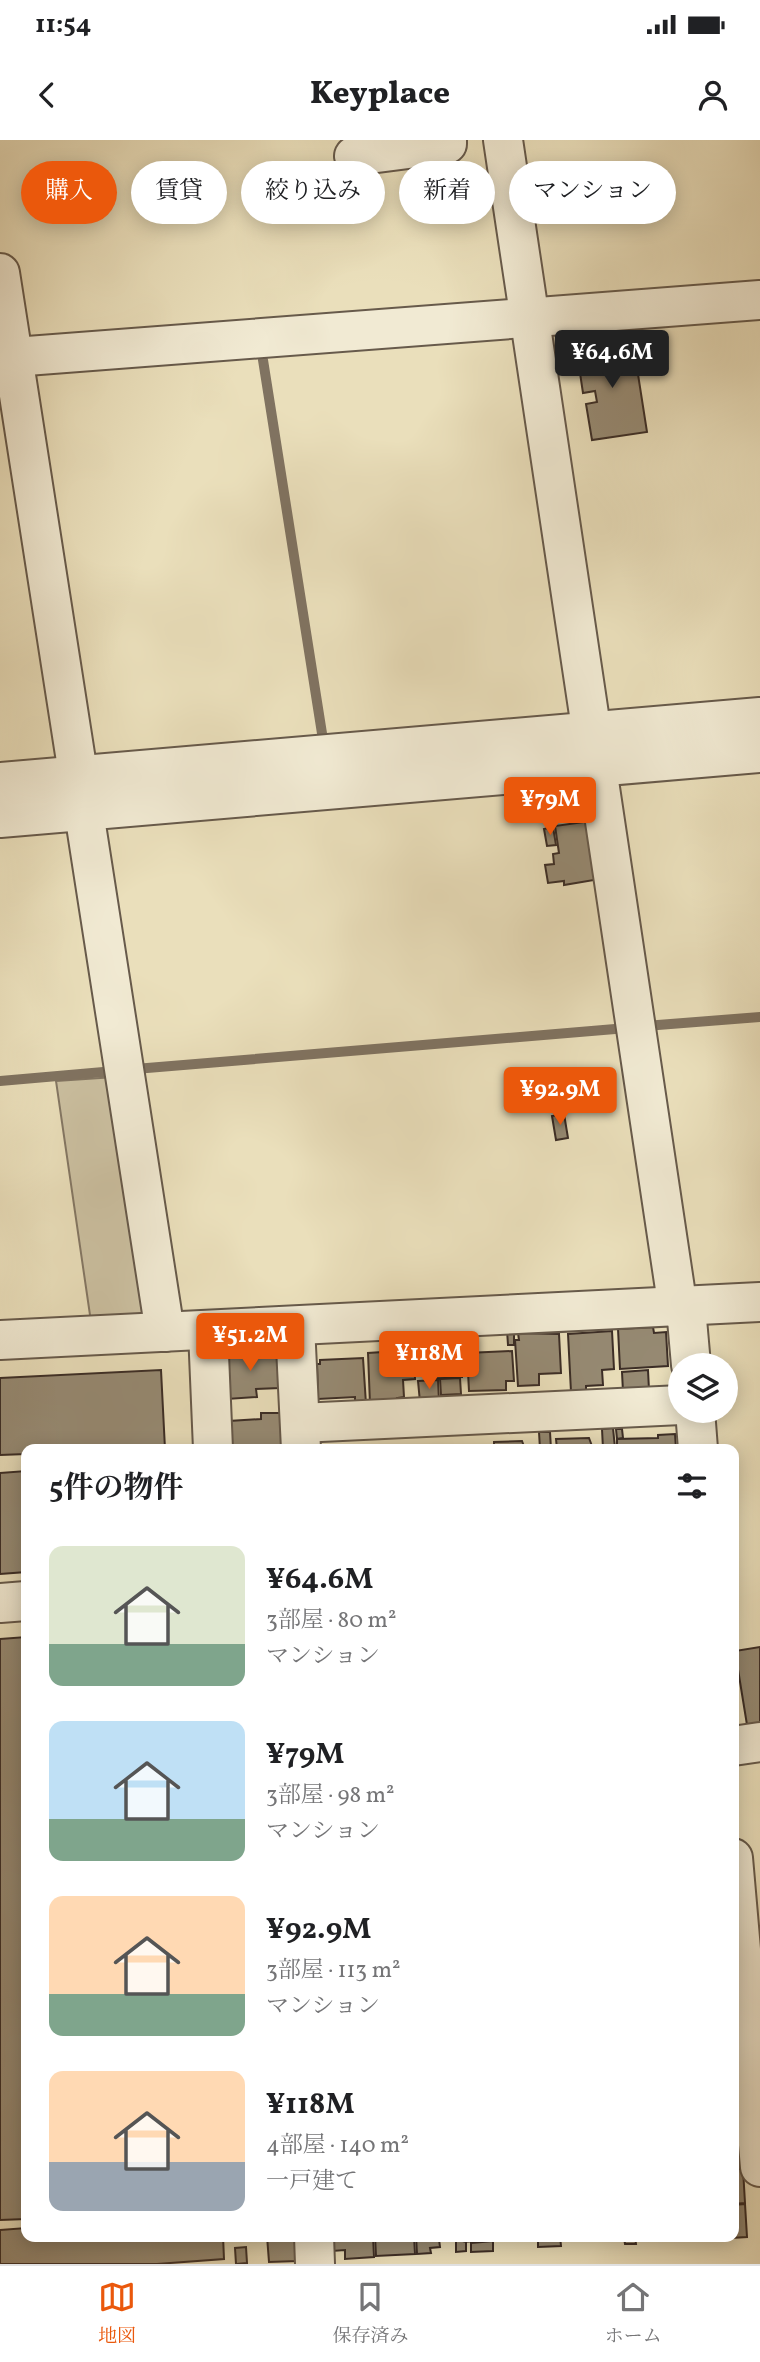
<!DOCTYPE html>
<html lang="ja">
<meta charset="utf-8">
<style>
body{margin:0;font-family:Vollkorn,"Noto Serif JP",serif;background:#f6f6f6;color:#202124;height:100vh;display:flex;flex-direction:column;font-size:26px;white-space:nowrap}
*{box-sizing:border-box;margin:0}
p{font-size:23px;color:#757577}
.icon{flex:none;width:38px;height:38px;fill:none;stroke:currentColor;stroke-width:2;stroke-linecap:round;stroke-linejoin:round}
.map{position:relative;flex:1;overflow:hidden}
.sheet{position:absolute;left:21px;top:1304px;width:718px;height:798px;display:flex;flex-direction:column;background:#fff;border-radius:14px;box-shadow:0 4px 18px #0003}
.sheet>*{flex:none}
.top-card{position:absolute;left:21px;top:21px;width:719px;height:63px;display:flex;gap:14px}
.controls{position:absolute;left:668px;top:1213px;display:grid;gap:14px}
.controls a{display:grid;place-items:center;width:70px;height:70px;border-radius:50%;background:#fff;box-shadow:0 4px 18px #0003;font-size:35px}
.price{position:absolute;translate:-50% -60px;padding:0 16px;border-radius:7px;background:#ea580c;color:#fff;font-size:23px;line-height:46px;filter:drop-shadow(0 2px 4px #0008)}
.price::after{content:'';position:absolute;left:50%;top:42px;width:21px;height:16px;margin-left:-10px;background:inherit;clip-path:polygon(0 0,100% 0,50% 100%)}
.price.current{background:#222;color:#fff}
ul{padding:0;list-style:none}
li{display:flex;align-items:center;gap:21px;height:175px;padding:0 28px}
li span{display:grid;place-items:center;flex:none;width:196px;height:140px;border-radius:14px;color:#555}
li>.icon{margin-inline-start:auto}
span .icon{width:84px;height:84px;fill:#fffc;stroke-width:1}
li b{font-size:30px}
h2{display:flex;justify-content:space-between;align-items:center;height:84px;padding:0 28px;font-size:30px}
.chip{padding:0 24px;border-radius:32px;background:#fff;box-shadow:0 4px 18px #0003;font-size:24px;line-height:63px}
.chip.current{background:#ea580c;color:#fff}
.status{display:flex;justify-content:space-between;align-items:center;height:49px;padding:0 35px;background:#fff;direction:ltr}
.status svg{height:19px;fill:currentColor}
header{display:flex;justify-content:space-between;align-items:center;height:91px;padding:0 28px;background:#fff;font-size:32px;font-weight:800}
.tabs{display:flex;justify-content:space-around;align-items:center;height:98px;border-top:2px solid #e0e0e0;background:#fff;font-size:19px;color:#757577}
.tabs a{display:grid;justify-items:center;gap:4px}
.tabs .current{color:#ea580c}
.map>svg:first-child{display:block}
</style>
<div class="status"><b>11:54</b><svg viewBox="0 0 49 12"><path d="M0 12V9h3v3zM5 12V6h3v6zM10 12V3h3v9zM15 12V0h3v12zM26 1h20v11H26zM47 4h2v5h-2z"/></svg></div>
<header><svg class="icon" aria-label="back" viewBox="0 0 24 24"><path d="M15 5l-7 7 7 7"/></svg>Keyplace<svg class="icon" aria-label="person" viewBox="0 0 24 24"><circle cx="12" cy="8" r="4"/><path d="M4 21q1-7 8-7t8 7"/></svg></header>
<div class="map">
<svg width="760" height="2124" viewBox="0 0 760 2124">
<rect width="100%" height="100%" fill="#eadfbb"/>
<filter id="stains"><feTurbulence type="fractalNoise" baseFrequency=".00286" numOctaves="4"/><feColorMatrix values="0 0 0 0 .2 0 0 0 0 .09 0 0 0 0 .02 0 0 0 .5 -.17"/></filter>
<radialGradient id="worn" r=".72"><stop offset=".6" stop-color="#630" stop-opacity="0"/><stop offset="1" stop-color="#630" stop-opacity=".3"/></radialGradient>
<path fill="#ccc1a2" stroke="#847764" stroke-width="2" d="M 115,937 L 144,1179 L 91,1182 L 56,941 Z"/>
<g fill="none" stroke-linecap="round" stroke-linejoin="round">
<g stroke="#807361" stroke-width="10">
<path d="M 263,220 L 324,606"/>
<path d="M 645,886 L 760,877"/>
<path d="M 135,929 L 627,888"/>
<path d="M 0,941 L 115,931"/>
</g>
</g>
<g fill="#968a73" stroke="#3b2d26" stroke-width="2">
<path d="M 619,191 L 625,230 L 637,228 L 647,292 L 592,300 L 586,264 L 597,262 L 595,251 L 583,253 L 580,233 L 593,231 L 587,196 Z"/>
<path d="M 591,681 L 600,739 L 564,745 L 564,741 L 548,743 L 545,725 L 554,724 L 553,714 L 559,713 L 555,686 Z"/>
<path d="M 553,687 L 556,705 L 547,706 L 544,689 Z"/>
<path d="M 564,974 L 568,998 L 556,1000 L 552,976 Z"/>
<path d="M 653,1187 L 654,1193 L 666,1192 L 668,1226 L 620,1229 L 618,1189 Z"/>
<path d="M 507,1190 L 514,1190 L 514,1205 L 508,1205 Z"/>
<path d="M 612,1191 L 614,1229 L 602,1230 L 603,1245 L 586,1246 L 586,1251 L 571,1252 L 568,1194 Z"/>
<path d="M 518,1193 L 559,1194 L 561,1233 L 539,1234 L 539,1245 L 518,1246 L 515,1200 L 519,1200 Z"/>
<path d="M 461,1203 L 462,1237 L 428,1239 L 427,1235 L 421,1235 L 420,1205 Z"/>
<path d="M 241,1207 L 242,1215 L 278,1213 L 280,1248 L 256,1249 L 257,1257 L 227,1259 L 225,1208 Z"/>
<path d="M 414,1210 L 415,1239 L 403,1240 L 404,1257 L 397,1258 L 398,1263 L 370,1264 L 368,1213 Z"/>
<path d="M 512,1211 L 514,1241 L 506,1241 L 506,1250 L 469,1251 L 467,1213 Z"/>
<path d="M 363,1218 L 366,1264 L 355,1265 L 355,1257 L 318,1259 L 317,1224 L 320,1224 L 320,1220 Z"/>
<path d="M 161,1230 L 165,1309 L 26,1309 L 26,1314 L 0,1315 L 0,1238 Z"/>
<path d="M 648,1230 L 649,1250 L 623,1252 L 622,1232 Z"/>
<path d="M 460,1238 L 461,1254 L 441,1255 L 440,1239 Z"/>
<path d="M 438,1240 L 439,1261 L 420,1262 L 418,1241 Z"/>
<path d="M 261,1273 L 280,1273 L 282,1309 L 231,1309 L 229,1281 L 261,1279 Z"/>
<path d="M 613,1288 L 615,1308 L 603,1309 L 602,1289 Z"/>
<path d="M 616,1289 L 622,1289 L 623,1298 L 617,1299 Z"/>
<path d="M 539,1292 L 550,1292 L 551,1309 L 540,1309 Z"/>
<path d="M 675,1294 L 676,1309 L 617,1309 L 617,1299 L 658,1298 L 658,1295 Z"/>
<path d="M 589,1298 L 592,1306 L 599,1305 L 600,1309 L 557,1309 L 556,1299 Z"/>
<path d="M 522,1301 L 525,1309 L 534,1309 L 490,1309 L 494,1307 L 494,1302 Z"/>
<path d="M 26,1331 L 26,1432 L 0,1434 L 0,1333 Z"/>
<path d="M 26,1497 L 26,2079 L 0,2080 L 0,1499 Z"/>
<path d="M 760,1507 L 760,1589 L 748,1591 L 735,1511 Z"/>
<path d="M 739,1986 L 739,2024 L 733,2024 L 733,1987 Z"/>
<path d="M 733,2029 L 743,2029 L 745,2063 L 733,2064 Z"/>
<path d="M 745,2064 L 747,2097 L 697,2100 L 697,2096 L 733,2096 L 733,2065 Z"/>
<path d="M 26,2088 L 26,2096 L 223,2096 L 224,2119 L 157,2124 L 0,2124 L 0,2090 Z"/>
<path d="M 235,2096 L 265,2096 L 265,2100 L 235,2101 Z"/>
<path d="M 267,2096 L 297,2096 L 298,2121 L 269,2122 Z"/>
<path d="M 331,2096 L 373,2096 L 374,2117 L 345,2119 L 345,2110 L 332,2111 Z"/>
<path d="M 375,2096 L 414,2096 L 415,2114 L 376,2116 Z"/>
<path d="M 416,2096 L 451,2096 L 451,2098 L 439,2099 L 440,2107 L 430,2108 L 431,2113 L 417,2114 Z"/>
<path d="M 455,2096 L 492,2096 L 492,2100 L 462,2102 L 462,2098 Z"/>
<path d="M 538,2096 L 560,2096 L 561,2106 L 538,2107 Z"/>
<path d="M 624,2097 L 635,2097 L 636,2104 L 625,2104 Z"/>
<path d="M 456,2099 L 466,2102 L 466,2111 L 456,2112 Z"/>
<path d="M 493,2101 L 493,2111 L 471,2112 L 471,2103 Z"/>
<path d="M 246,2107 L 247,2123 L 236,2124 L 235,2108 Z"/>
</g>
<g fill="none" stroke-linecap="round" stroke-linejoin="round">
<defs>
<g id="minor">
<path d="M 503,0 L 678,1169"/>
<path d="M 354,16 L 447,4 L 447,0"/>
<path d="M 0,133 L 165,1192"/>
<path d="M 0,218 L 760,160"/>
<path d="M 0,642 L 760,577"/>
<path d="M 0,678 L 760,613"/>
<path d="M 686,1168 L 691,1225"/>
<path d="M 295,1186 L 301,1309"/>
<path d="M 208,1191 L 213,1309"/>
<path d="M 0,1200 L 760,1162"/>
<path d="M 695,1270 L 698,1309"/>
<path d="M 300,1283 L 681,1265"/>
<path d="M 0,1463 L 26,1461"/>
<path d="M 733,1606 L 760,1602"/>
<path d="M 733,1718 L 760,2027"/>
<path d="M 314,2096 L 315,2124"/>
</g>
</defs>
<use href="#minor" stroke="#675a4b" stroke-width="42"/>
<use href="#minor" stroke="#f1ead3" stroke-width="38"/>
</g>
<rect width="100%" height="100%" filter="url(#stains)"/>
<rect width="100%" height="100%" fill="url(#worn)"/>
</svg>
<div class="controls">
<a><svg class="icon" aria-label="layers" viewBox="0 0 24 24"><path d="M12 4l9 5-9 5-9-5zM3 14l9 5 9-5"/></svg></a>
</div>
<b class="price current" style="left:612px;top:250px">¥64.6M</b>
<b class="price" style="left:550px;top:697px">¥79M</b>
<b class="price" style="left:560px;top:987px">¥92.9M</b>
<b class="price" style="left:250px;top:1233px">¥51.2M</b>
<b class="price" style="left:429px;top:1251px">¥118M</b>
<div class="top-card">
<a class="chip current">購入</a>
<a class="chip">賃貸</a>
<a class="chip">絞り込み</a>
<a class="chip">新着</a>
<a class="chip">マンション</a>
</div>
<section class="sheet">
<h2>5件の物件<svg class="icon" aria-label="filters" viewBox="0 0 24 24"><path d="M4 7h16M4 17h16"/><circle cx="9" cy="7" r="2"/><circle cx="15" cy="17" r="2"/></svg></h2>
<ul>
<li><span style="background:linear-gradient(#dfe7d0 70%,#7fa58c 0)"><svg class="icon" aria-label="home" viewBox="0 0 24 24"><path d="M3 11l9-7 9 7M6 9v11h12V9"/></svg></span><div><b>¥64.6M</b><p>3部屋 · 80 m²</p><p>マンション</p></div></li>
<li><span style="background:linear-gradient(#bfe0f5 70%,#7fa58c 0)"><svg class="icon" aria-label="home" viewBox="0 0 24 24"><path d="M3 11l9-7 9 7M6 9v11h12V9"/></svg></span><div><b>¥79M</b><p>3部屋 · 98 m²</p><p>マンション</p></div></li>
<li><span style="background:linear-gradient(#ffd9b3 70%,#7fa58c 0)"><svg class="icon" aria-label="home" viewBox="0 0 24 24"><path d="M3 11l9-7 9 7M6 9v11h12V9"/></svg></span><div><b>¥92.9M</b><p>3部屋 · 113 m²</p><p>マンション</p></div></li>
<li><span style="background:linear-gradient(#ffd9b3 65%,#9aa5b1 0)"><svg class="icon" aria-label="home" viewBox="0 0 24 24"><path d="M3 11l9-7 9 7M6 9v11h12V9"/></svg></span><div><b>¥118M</b><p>4部屋 · 140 m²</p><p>一戸建て</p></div></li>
</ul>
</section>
</div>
<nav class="tabs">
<a class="current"><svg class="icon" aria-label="map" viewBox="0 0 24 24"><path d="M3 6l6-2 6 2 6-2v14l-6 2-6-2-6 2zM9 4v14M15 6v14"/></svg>地図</a>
<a><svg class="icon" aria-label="saved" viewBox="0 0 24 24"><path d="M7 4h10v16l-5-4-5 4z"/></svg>保存済み</a>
<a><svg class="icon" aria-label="home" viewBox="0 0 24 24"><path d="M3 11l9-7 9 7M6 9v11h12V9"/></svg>ホーム</a>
</nav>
